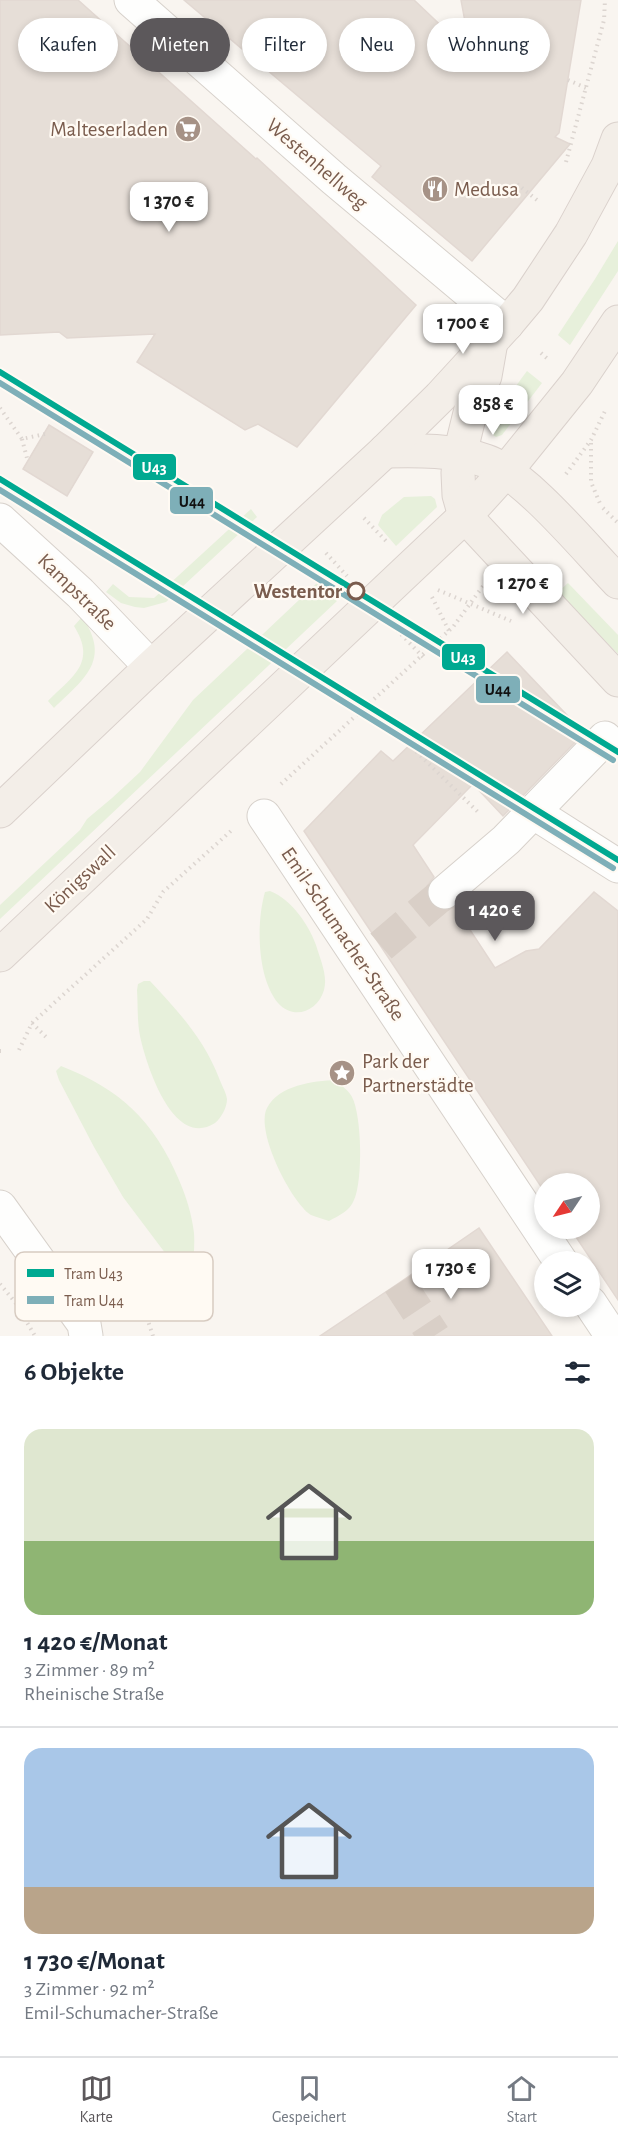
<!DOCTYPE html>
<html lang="de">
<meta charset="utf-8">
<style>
body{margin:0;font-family:"Alegreya Sans",sans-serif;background:#f6f6f7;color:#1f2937;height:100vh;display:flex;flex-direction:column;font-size:22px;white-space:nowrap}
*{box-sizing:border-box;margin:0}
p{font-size:20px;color:#747a83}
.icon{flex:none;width:33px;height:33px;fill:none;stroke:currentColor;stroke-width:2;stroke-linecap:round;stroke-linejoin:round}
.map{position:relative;height:1336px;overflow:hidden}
.details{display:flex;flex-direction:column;background:#fff;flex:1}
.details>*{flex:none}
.hud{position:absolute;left:18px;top:18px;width:582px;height:54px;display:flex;gap:12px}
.needle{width:39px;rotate:235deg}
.buttons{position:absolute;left:534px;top:1173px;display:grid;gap:12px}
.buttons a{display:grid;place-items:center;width:66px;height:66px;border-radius:50%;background:#fff;box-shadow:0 3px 9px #0003;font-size:30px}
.price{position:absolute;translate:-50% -51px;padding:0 14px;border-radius:12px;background:#fff;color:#222;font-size:20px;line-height:39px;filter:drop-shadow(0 2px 3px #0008)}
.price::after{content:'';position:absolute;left:50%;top:36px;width:18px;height:14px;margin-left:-9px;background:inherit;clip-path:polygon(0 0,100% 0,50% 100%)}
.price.on{background:#5c585b;color:#fff}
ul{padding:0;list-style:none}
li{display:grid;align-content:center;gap:12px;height:318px;padding:0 24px}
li+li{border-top:2px solid #e0e1e3}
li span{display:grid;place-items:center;height:186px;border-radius:18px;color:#555}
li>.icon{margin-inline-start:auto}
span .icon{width:108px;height:108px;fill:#fffc;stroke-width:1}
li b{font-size:26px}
h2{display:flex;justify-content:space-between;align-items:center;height:72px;padding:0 24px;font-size:26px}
.tag{padding:0 21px;border-radius:27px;background:#fff;box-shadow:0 3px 9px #0003;font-size:21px;line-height:54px}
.tag.on{background:#5c585b;color:#fff}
.tab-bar{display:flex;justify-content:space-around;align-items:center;height:84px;border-top:2px solid #e0e1e3;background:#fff;font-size:16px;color:#747a83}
.tab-bar a{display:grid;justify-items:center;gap:3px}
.tab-bar .on{color:#5c585b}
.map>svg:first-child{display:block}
</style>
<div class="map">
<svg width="618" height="1336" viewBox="0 0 618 1336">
<rect width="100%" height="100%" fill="#f9f5f0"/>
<g fill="#e7f0db">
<path d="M 618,241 L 618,271 L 570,345 L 558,335 L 595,279 Z"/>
<path d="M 527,371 L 542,383 L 502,435 L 496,437 L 493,435 C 502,408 510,393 527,371 Z"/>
<path d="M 431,496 L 435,499 L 437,507 L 396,546 L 378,525 L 382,515 L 404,497 Z"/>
<path d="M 251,509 L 257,517 L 166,602 L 144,608 L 135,607 L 121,603 L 106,592 L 113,584 L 129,597 L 154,598 Z"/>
<path d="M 318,582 L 337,601 L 0,919 L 0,905 L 80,830 L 87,819 L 112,798 L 140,772 L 193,700 Z"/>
<path d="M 568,583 L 618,635 L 618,654 L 558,592 Z"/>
<path d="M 82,617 C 112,660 84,679 54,708 L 48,701 C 73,676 97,663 74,626 Z"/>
<path d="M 270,891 C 291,899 309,925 316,945 C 320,959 328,975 324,990 C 318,1011 294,1021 278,1003 C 257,978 256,923 265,892 Z"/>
<path d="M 144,981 L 150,981 C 178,1011 204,1039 219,1078 C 221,1084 226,1092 227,1099 C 227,1108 221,1118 215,1123 C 173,1150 146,1064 140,1036 C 137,1021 138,1005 137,990 L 138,984 Z"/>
<path d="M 61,1066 C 120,1089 154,1121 179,1180 C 186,1196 192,1215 194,1233 C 195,1247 193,1264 192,1279 L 184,1278 L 123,1197 L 94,1147 L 59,1080 L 56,1071 Z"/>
<path d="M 336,1080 C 341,1085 349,1091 352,1097 C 362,1116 363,1181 354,1200 C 350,1211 338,1216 329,1221 C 323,1219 316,1217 311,1215 C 291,1202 255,1131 267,1108 C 279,1085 313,1081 336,1080 Z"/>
</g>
<g fill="#e6ded7" stroke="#e2d8d2" stroke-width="1.5">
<path d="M 0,0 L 78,0 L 256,159 L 257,158 L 416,305 L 297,447 L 258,424 L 245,430 L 137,362 L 155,334 L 67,338 L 59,332 L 0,335 Z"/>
<path d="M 184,0 L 414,0 L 471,54 L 461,0 L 581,0 L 559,133 L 555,137 L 570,144 L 472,261 L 372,177 L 381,166 Z"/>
<path d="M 49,425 L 93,452 L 67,496 L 23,469 Z"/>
<path d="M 507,652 L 584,733 L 503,816 L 473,784 L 413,845 L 434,877 L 427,886 L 427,896 L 430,904 L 439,910 L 448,910 L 455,907 L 495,968 L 526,951 L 539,949 L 594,892 L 618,911 L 618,1300 L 570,1228 L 590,1228 L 590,1184 L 544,1184 L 544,1191 L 304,831 L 381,751 L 393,761 Z"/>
<path d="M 479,1228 L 552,1336 L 320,1336 L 399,1283 Z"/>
</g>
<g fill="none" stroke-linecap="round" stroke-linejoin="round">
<g stroke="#d9cfc7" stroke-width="33" stroke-dasharray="33 16" stroke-linecap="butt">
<path d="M 381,946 L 445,892"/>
<path d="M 399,1283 L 434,1336"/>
</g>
<defs>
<g id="minor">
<path d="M 131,0 L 334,179 L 507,324"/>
<path d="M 0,520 L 80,593 L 151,667"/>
<path d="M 533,812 L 618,866"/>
<path d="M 264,816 L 561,1262"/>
<path d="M 445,892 L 506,840 L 605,738"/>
<path d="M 0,1207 L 84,1324 L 86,1336"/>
<path d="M 590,1303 L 612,1336"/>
</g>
<g id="major">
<path d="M 491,342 L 485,376 L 473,401 L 460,454 L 458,473 L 459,495 L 465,516 L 618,680"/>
<path d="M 385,451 C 418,450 454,450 486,461 C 525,474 587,550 618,582"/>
<path d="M 0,811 L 151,667 L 385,451 L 440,397 L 507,324 L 528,299 L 571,234 L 608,166 L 618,139"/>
<path d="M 0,955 L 465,516 L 506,471 L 577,383 L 618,322"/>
</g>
</defs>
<use href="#minor" stroke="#d7d1cb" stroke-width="35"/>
<use href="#major" stroke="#dad1cc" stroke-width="35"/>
<g stroke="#dcd5d0" stroke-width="4" stroke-dasharray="1.5 4.5" stroke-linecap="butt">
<path d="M 568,80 L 586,88"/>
<path d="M 566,162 L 604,20 L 605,0"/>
<path d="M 517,184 L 537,200"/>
<path d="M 541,353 L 549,360"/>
<path d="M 0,408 L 22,439 L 45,434"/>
<path d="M 22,439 L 28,462"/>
<path d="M 591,443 L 591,482 L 601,506"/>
<path d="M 566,474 L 591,440 L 606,409"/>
<path d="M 603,508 L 617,522"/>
<path d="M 364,518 L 386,541"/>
<path d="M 326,553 L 347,576"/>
<path d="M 438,590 L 511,621"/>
<path d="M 432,597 L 449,631"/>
<path d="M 397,630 L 424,658"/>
<path d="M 382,718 L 480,814"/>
<path d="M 281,784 L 453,627 L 483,586"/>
<path d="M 32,1023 L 47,1038"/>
<path d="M 19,1050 L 32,1023 L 147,919 L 163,892 L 232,830"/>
<path d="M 0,1051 L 1,1051"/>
<path d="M 108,1257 L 146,1315 L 153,1336"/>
<path d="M 0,1284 L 15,1302 L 35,1336"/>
</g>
<use href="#minor" stroke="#fefefd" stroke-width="33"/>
<use href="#major" stroke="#f3eee8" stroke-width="33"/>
<defs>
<g id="tram-1">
<path d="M 0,372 L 618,752"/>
<path d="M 0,479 L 618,860"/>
</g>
<g id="tram-2">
<path d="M 0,383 L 613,760"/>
<path d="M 0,490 L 613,868"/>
</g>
</defs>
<use href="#tram-1" stroke="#fffaf3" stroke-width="10"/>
<use href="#tram-2" stroke="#fffaf3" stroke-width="10"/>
<use href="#tram-1" stroke="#00a991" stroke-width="6"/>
<use href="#tram-2" stroke="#7eafb8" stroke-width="6"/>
</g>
<defs>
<symbol id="supermarket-disc" viewBox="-11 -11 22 22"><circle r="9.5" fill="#a69286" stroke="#fffaf3"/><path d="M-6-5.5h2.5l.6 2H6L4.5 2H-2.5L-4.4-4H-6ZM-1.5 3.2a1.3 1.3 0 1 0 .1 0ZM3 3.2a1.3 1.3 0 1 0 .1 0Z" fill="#fff"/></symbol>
<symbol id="restaurant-disc" viewBox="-11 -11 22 22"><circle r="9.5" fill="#a69286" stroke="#fffaf3"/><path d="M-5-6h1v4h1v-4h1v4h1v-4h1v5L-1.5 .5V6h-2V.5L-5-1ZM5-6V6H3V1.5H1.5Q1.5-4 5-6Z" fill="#fff"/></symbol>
<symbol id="sight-disc" viewBox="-11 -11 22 22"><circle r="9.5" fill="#a69286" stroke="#fffaf3"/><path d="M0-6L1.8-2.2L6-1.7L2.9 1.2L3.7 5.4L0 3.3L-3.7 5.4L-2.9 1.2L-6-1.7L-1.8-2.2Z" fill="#fff"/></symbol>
</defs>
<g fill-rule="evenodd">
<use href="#supermarket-disc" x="173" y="114" width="30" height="30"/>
<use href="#restaurant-disc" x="420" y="174" width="30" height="30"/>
<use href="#sight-disc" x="327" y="1058" width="30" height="30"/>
</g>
<circle fill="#fffaf3" stroke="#7a5c4d" stroke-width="3" cx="356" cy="591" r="8"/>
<g text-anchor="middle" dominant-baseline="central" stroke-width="4.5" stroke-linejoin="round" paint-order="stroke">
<g font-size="21" fill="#7a5c4d" stroke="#fffaf3" text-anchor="start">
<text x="168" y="129" text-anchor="end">Malteserladen</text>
<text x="454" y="189">Medusa</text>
<text x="362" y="1061">Park der<tspan x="362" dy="24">Partnerstädte</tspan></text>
</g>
<g font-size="21" fill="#7a5c4d" stroke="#fffaf3">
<text transform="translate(317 164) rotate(41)">Westenhellweg</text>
<text transform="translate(77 592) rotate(44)">Kampstraße</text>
<text transform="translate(80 879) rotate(-43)">Königswall</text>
<text transform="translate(343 934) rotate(56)">Emil-Schumacher-Straße</text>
</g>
<g font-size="21" font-weight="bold" fill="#7a5c4d" stroke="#fffaf3" text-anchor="end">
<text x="342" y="591">Westentor</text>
</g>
</g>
<rect x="15" y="1252" width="198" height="69" rx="9" fill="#fffaf3" stroke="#d7cbc1" stroke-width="1.5"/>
<rect x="27" y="1269" width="27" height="8" fill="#00a991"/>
<rect x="27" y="1296" width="27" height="8" fill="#7eafb8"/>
<g font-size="16" fill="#7a5c4d">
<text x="64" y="1279">Tram U43</text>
<text x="64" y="1306">Tram U44</text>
</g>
<g stroke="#fffaf3" stroke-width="2">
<rect x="132" y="453" width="45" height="28" rx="6" fill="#00a991"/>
<rect x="169" y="486" width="45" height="29" rx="6" fill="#7eafb8"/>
<rect x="441" y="643" width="45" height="28" rx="6" fill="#00a991"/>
<rect x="475" y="675" width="46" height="29" rx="6" fill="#7eafb8"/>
</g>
<g font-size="16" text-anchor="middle" font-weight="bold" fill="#fff">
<text x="154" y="473">U43</text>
<text x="463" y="663">U43</text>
</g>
<g font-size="16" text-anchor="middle" font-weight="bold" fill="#111">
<text x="192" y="507">U44</text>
<text x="498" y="695">U44</text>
</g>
</svg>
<div class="buttons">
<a><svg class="needle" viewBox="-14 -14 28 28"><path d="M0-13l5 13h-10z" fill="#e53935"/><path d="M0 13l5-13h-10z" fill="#747a83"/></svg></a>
<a><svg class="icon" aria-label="layers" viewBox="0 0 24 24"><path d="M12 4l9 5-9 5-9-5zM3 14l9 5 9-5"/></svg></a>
</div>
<b class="price" style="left:169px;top:233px">1 370 €</b>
<b class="price" style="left:463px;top:355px">1 700 €</b>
<b class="price" style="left:493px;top:436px">858 €</b>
<b class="price" style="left:523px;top:615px">1 270 €</b>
<b class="price on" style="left:495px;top:942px">1 420 €</b>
<b class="price" style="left:451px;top:1300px">1 730 €</b>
<div class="hud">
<a class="tag">Kaufen</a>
<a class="tag on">Mieten</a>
<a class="tag">Filter</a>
<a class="tag">Neu</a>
<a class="tag">Wohnung</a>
</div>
</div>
<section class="details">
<h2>6 Objekte<svg class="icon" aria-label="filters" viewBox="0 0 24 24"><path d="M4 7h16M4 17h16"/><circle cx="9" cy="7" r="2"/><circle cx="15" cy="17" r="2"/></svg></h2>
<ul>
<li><span style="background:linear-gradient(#dfe7d0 60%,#8fb573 0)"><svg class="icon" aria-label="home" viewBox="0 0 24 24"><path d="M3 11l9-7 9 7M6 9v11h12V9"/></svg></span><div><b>1 420 €/Monat</b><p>3 Zimmer · 89 m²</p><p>Rheinische Straße</p></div></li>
<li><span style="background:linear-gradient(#a9c7e8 75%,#b9a48a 0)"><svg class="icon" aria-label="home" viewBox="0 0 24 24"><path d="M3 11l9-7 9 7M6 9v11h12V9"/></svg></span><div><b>1 730 €/Monat</b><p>3 Zimmer · 92 m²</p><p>Emil-Schumacher-Straße</p></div></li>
</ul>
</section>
<nav class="tab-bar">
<a class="on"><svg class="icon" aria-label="map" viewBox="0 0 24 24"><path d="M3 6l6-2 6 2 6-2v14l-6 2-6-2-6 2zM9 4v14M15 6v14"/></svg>Karte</a>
<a><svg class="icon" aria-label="saved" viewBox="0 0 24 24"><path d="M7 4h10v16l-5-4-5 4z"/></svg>Gespeichert</a>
<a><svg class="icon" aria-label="home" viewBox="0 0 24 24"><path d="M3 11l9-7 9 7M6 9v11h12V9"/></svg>Start</a>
</nav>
